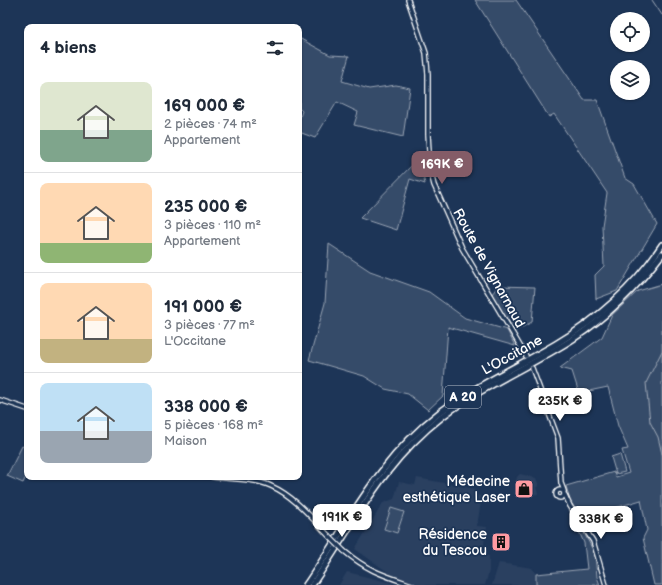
<!DOCTYPE html>
<html lang="fr">
<meta charset="utf-8">
<style>
body{margin:0;font-family:"Balsamiq Sans",sans-serif;background:#f6f6f7;color:#1f2937;height:100vh;display:flex;flex-direction:column;font-size:15px;white-space:nowrap}
*{box-sizing:border-box;margin:0}
p{font-size:13px;color:#747a83}
.icon{flex:none;width:22px;height:22px;fill:none;stroke:currentColor;stroke-width:2;stroke-linecap:round;stroke-linejoin:round}
.map{position:relative;flex:1;overflow:hidden}
.panel{position:absolute;left:24px;top:24px;width:278px;height:456px;display:flex;flex-direction:column;background:#fff;border-radius:8px;box-shadow:0 1px 3px #0004}
.panel>*{flex:none}
.buttons{position:absolute;left:610px;top:12px;display:grid;gap:8px}
.buttons a{display:grid;place-items:center;width:40px;height:40px;border-radius:50%;background:#fff;box-shadow:0 1px 3px #0004;font-size:20px}
.price{position:absolute;translate:-50% -34px;padding:0 9px;border-radius:8px;background:#fff;color:#222;font-size:13px;line-height:26px;filter:drop-shadow(0 1px 2px #0008)}
.price::after{content:'';position:absolute;left:50%;top:24px;width:12px;height:9px;margin-left:-6px;background:inherit;clip-path:polygon(0 0,100% 0,50% 100%)}
.price.current{background:#845c67;color:#fff}
ul{padding:0;list-style:none}
li{display:flex;align-items:center;gap:12px;height:100px;padding:0 16px}
li+li{border-top:1px solid #e0e1e3}
li span{display:grid;place-items:center;flex:none;width:112px;height:80px;border-radius:8px;color:#555}
li>.icon{margin-inline-start:auto}
span .icon{width:48px;height:48px;fill:#fffc;stroke-width:1}
li b{font-size:17px}
h2{display:flex;justify-content:space-between;align-items:center;height:48px;padding:0 16px;font-size:17px}
.map>svg:first-child{display:block}
</style>
<div class="map">
<svg width="662" height="585" viewBox="0 0 662 585">
<rect width="100%" height="100%" fill="#1d3557"/>
<filter id="ink" filterUnits="userSpaceOnUse"><feTurbulence type="fractalNoise" baseFrequency=".025" numOctaves="2"/><feDisplacementMap in="SourceGraphic" scale="8" xChannelSelector="R" yChannelSelector="G"/><feConvolveMatrix kernelMatrix="1 2 1 2 8 2 1 2 1" color-interpolation-filters="sRGB"/></filter>
<g filter="url(#ink)">
<g fill="#2a4161">
<path d="M 520,474 L 536,478 L 539,486 L 536,487 L 538,494 L 516,497 L 514,493 L 517,477 Z"/>
<path d="M 417,478 L 476,489 L 475,495 L 482,496 L 477,526 L 487,527 L 482,554 L 489,556 L 489,571 L 485,585 L 419,585 L 395,577 L 355,549 L 383,503 L 394,499 L 399,482 L 415,485 Z"/>
<path d="M 499,563 L 532,568 L 536,574 L 536,585 L 492,585 Z"/>
<path d="M 347,572 L 391,583 L 396,585 L 339,585 Z"/>
</g>
<g fill="#364b69" stroke="#9aa5b4">
<path d="M 475,0 L 516,0 L 584,100 L 597,100 L 625,178 L 634,184 L 657,224 L 617,291 L 596,299 L 595,275 L 604,266 L 602,226 L 607,193 L 554,114 L 549,117 Z"/>
<path d="M 299,38 L 330,55 L 349,56 L 342,81 L 369,89 L 396,85 L 410,88 L 403,137 L 354,125 L 358,112 L 337,102 L 315,138 L 299,132 L 299,120 L 302,111 L 299,108 Z"/>
<path d="M 419,158 L 425,184 L 410,179 L 396,230 L 360,218 Z"/>
<path d="M 329,244 L 370,271 L 429,292 L 465,318 L 507,330 L 515,346 L 448,327 L 443,396 L 428,410 L 408,394 L 385,389 L 364,376 L 309,360 L 325,303 Z"/>
<path d="M 662,284 L 662,585 L 654,585 L 643,538 L 647,530 L 641,500 L 581,518 L 570,501 L 566,486 L 614,472 L 616,477 L 629,473 L 622,450 L 628,449 L 618,426 L 608,387 L 579,393 L 572,371 L 560,368 L 602,337 L 612,315 L 638,291 Z"/>
<path d="M 498,286 L 535,287 L 532,322 L 515,331 L 495,301 L 492,294 Z"/>
<path d="M 22,446 L 27,448 L 27,475 L 23,483 L 7,476 Z"/>
<path d="M 620,454 L 625,472 L 616,474 L 611,457 Z"/>
<path d="M 391,508 L 404,512 L 397,533 L 384,529 Z"/>
<path d="M 580,525 L 595,554 L 597,577 L 600,585 L 536,585 L 536,574 L 587,569 L 584,543 L 577,527 Z"/>
</g>
<g fill="none" stroke-linecap="round" stroke-linejoin="round">
<g stroke="#a0aab8" stroke-width="1">
<path d="M 652,0 L 662,15"/>
<path d="M 662,351 L 646,383 L 650,422 L 658,437 L 662,454"/>
</g>
<defs>
<g id="tertiary">
<path d="M 408,0 L 426,53 L 428,74 L 428,134 L 430,169 L 434,185 L 462,248 L 526,356"/>
<path d="M 532,368 L 558,438 L 561,483 L 564,491"/>
<path d="M 0,400 L 27,409"/>
<path d="M 213,477 C 231,479 254,478 271,486 C 294,496 311,517 328,535"/>
<circle cx="560" cy="494" r="4"/>
<path d="M 565,495 L 570,506 L 593,541 L 606,585"/>
<path d="M 344,551 C 368,571 383,575 412,585"/>
</g>
<g id="motorway">
<path d="M 306,585 C 348,524 378,460 439,413 C 475,386 517,367 556,344 C 598,319 635,286 662,245"/>
<path d="M 312,585 C 354,524 382,463 443,416 C 483,386 531,366 573,339 C 608,316 637,287 662,254"/>
</g>
</defs>
<use href="#tertiary" stroke="#fff" stroke-width="6"/>
<use href="#motorway" stroke="#fff" stroke-width="8"/>
<use href="#tertiary" stroke="#1d3557" stroke-width="3.5"/>
<use href="#motorway" stroke="#1d3557" stroke-width="5"/>
<defs>
<path id="tertiary-bridge" d="M 328,535 L 344,551"/>
</defs>
<use href="#tertiary-bridge" stroke="#fff" stroke-width="6" stroke-linecap="butt"/>
<use href="#tertiary-bridge" stroke="#1d3557" stroke-width="3.5"/>
</g>
</g>
<defs>
<symbol id="shop-square" viewBox="-11 -11 22 22"><rect x="-9" y="-9" width="18" height="18" rx="4" fill="#ff9aa2" stroke="#1d3557"/><path d="M-5-2.5h2.3a2.7 3.5 0 0 1 5.4 0H5L5.5 6h-11ZM-1.5-2.5h3a1.5 2.3 0 0 0-3 0Z" fill="#111"/></symbol>
<symbol id="building-square" viewBox="-11 -11 22 22"><rect x="-9" y="-9" width="18" height="18" rx="4" fill="#ff9aa2" stroke="#1d3557"/><path d="M-4-6H4V6H1V3H-1V6H-4ZM-2.5-4.3h1.7v1.8h-1.7ZM.8-4.3h1.7v1.8H.8ZM-2.5-1h1.7V.8h-1.7ZM.8-1h1.7V.8H.8Z" fill="#111"/></symbol>
</defs>
<g fill-rule="evenodd">
<use href="#shop-square" x="513" y="478" width="22" height="22"/>
<use href="#building-square" x="490" y="531" width="22" height="22"/>
</g>
<g text-anchor="middle" dominant-baseline="central" stroke-width="3.5" stroke-linejoin="round" paint-order="stroke">
<rect fill="#1d3557" stroke="#bbc2cd" stroke-width="1" x="445" y="386" width="36" height="22" rx="3"/>
<g font-size="13" font-weight="bold" fill="#fff">
<text x="463" y="397">A 20</text>
</g>
<g font-size="14" fill="#fff" stroke="#1d3557">
<text transform="translate(489 268) rotate(61)">Route de Vignarnaud</text>
<text transform="translate(512 355) rotate(-29)">L'Occitane</text>
</g>
<g font-size="14" fill="#fff" stroke="#1d3557" text-anchor="end">
<text x="510" y="481">Médecine<tspan x="510" dy="16">esthétique Laser</tspan></text>
<text x="487" y="534">Résidence<tspan x="487" dy="16">du Tescou</tspan></text>
</g>
</g>
</svg>
<div class="buttons">
<a><svg class="icon" aria-label="locate" viewBox="0 0 24 24"><circle cx="12" cy="12" r="6"/><path d="M12 2v4M12 18v4M2 12h4M18 12h4"/></svg></a>
<a><svg class="icon" aria-label="layers" viewBox="0 0 24 24"><path d="M12 4l9 5-9 5-9-5zM3 14l9 5 9-5"/></svg></a>
</div>
<b class="price current" style="left:442px;top:185px">169K €</b>
<b class="price" style="left:560px;top:422px">235K €</b>
<b class="price" style="left:342px;top:538px">191K €</b>
<b class="price" style="left:601px;top:540px">338K €</b>
<section class="panel">
<h2>4 biens<svg class="icon" aria-label="filters" viewBox="0 0 24 24"><path d="M4 7h16M4 17h16"/><circle cx="9" cy="7" r="2"/><circle cx="15" cy="17" r="2"/></svg></h2>
<ul>
<li><span style="background:linear-gradient(#dfe7d0 60%,#7fa58c 0)"><svg class="icon" aria-label="home" viewBox="0 0 24 24"><path d="M3 11l9-7 9 7M6 9v11h12V9"/></svg></span><div><b>169 000 €</b><p>2 pièces · 74 m²</p><p>Appartement</p></div></li>
<li><span style="background:linear-gradient(#ffd9b3 75%,#8fb573 0)"><svg class="icon" aria-label="home" viewBox="0 0 24 24"><path d="M3 11l9-7 9 7M6 9v11h12V9"/></svg></span><div><b>235 000 €</b><p>3 pièces · 110 m²</p><p>Appartement</p></div></li>
<li><span style="background:linear-gradient(#ffd9b3 70%,#c2b280 0)"><svg class="icon" aria-label="home" viewBox="0 0 24 24"><path d="M3 11l9-7 9 7M6 9v11h12V9"/></svg></span><div><b>191 000 €</b><p>3 pièces · 77 m²</p><p>L'Occitane</p></div></li>
<li><span style="background:linear-gradient(#bfe0f5 60%,#9aa5b1 0)"><svg class="icon" aria-label="home" viewBox="0 0 24 24"><path d="M3 11l9-7 9 7M6 9v11h12V9"/></svg></span><div><b>338 000 €</b><p>5 pièces · 168 m²</p><p>Maison</p></div></li>
</ul>
</section>
</div>
